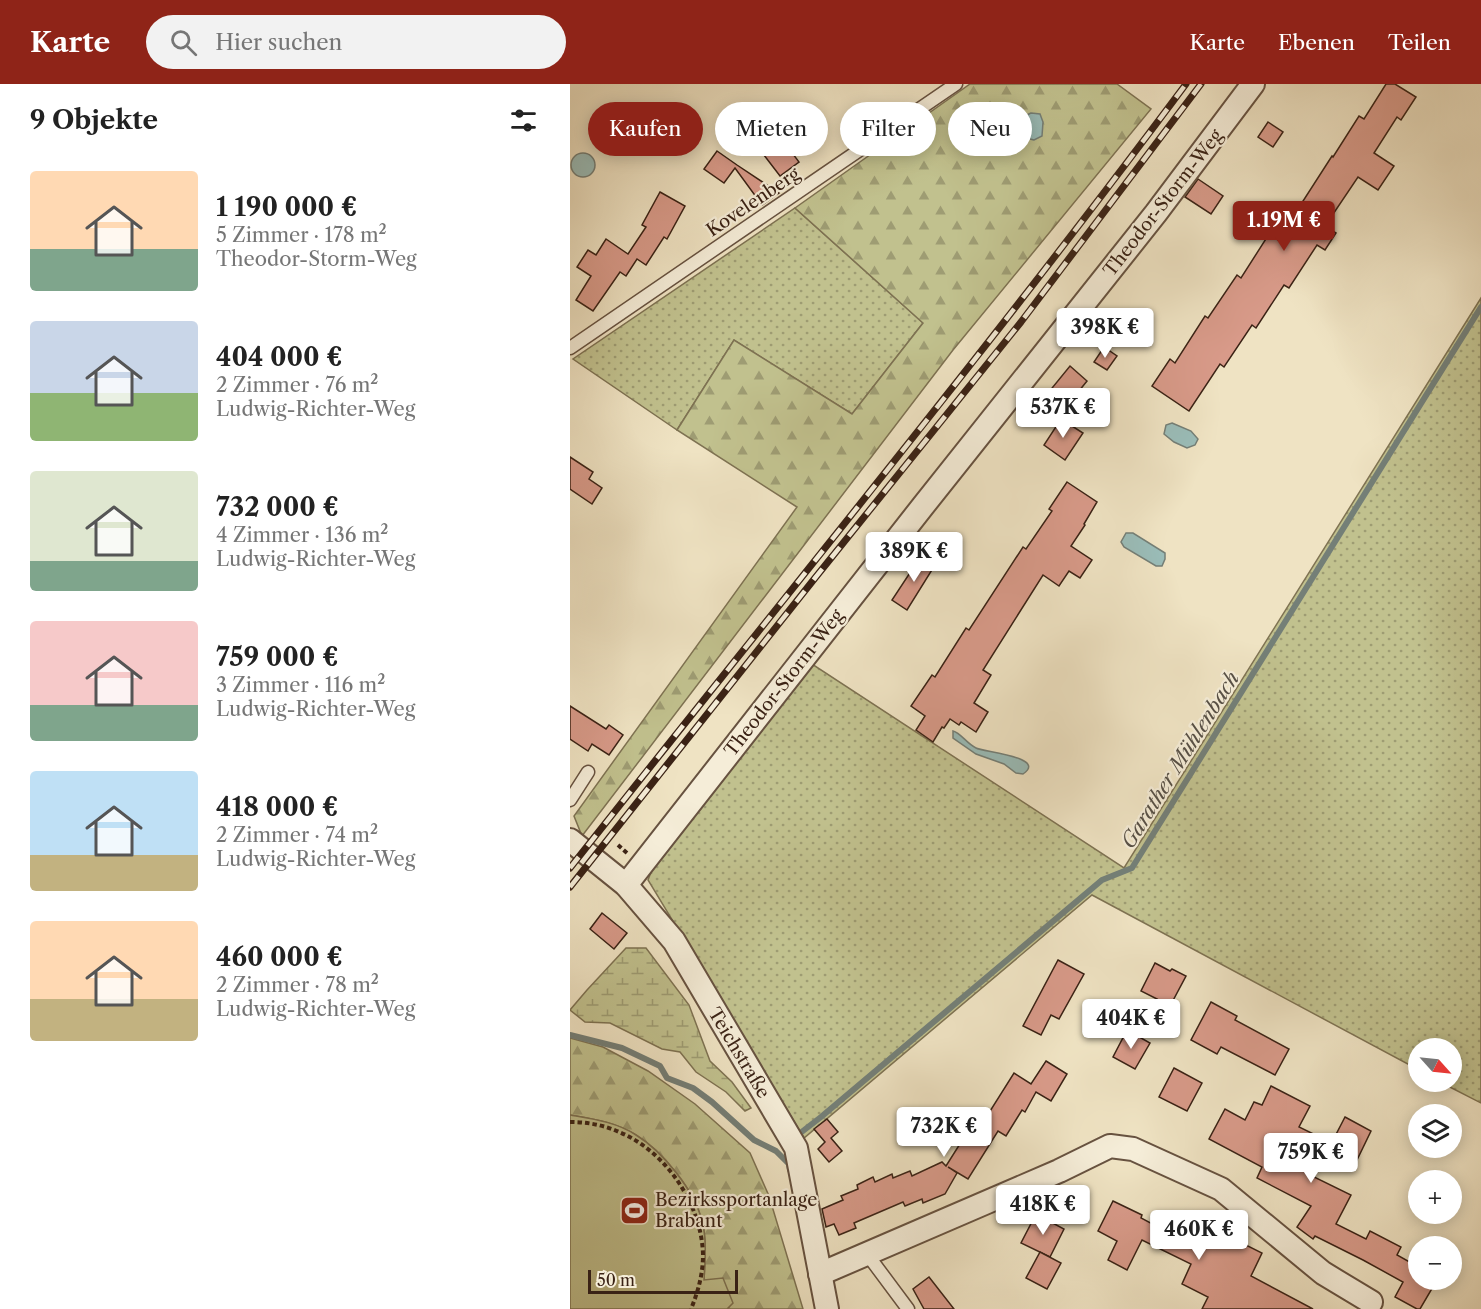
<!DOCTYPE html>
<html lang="de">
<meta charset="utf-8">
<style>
body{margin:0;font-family:"Libre Caslon Text",serif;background:#f2f2f2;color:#222;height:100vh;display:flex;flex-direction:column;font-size:22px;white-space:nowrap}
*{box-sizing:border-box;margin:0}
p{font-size:20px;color:#767676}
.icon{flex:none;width:33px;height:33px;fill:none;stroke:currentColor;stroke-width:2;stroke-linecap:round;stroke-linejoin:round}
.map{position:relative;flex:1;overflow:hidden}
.drawer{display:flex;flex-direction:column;background:#fff;width:570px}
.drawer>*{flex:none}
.top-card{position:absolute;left:18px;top:18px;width:570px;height:54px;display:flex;gap:12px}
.needle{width:39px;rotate:117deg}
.tools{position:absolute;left:838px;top:954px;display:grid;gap:12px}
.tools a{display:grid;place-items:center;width:54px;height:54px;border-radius:50%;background:#fff;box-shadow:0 3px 15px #0003;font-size:30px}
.scale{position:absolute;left:18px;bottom:15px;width:150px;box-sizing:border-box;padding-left:6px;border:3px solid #3a2215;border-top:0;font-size:16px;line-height:21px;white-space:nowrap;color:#3a2215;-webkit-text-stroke:4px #f5edd8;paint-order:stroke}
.price{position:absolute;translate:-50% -51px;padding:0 14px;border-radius:6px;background:#fff;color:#222;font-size:20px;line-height:39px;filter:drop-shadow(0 2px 3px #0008)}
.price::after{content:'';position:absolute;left:50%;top:36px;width:18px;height:14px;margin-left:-9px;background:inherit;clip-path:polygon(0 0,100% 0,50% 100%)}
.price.selected{background:#8f2418;color:#fff}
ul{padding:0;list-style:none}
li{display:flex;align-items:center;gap:18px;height:150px;padding:0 30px}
li span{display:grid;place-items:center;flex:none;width:168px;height:120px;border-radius:6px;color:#555}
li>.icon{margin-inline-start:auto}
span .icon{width:72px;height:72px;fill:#fffc;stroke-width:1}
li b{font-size:26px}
h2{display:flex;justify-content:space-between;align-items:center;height:72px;padding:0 30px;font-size:26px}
.pill{padding:0 21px;border-radius:27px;background:#fff;box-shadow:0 3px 15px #0003;font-size:21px;line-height:54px}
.pill.selected{background:#8f2418;color:#fff}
header{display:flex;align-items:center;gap:36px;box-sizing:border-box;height:84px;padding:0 30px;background:#8f2418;color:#fff}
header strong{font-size:28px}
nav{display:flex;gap:33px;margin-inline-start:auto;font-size:21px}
.search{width:420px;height:54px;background:#f2f2f2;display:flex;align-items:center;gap:15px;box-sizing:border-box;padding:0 21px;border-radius:33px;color:#767676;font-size:22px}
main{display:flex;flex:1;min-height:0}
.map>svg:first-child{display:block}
</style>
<header>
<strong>Karte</strong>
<div class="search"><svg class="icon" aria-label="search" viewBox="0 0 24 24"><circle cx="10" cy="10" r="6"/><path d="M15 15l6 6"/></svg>Hier suchen</div>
<nav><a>Karte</a><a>Ebenen</a><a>Teilen</a></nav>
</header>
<main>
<section class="drawer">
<h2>9 Objekte<svg class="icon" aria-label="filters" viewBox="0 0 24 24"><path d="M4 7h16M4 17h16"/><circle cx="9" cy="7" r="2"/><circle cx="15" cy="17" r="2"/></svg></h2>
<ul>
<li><span style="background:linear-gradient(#ffd9b3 65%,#7fa58c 0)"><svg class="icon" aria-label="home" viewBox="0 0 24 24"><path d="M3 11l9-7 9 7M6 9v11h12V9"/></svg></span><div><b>1 190 000 €</b><p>5 Zimmer · 178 m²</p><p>Theodor-Storm-Weg</p></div></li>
<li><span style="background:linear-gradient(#c9d6e8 60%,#8fb573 0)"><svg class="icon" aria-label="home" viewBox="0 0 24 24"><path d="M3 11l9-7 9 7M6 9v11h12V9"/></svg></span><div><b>404 000 €</b><p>2 Zimmer · 76 m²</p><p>Ludwig-Richter-Weg</p></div></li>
<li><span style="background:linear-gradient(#dfe7d0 75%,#7fa58c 0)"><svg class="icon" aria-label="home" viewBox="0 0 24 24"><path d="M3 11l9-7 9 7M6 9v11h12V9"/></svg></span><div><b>732 000 €</b><p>4 Zimmer · 136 m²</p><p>Ludwig-Richter-Weg</p></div></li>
<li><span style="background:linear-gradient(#f6c9c9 70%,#7fa58c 0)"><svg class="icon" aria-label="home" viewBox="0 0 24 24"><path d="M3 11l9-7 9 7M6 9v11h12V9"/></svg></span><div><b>759 000 €</b><p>3 Zimmer · 116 m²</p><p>Ludwig-Richter-Weg</p></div></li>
<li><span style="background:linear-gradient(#bfe0f5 70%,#c2b280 0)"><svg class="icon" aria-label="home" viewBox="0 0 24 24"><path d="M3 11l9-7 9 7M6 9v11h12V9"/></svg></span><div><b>418 000 €</b><p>2 Zimmer · 74 m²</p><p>Ludwig-Richter-Weg</p></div></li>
<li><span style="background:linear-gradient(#ffd9b3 65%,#c2b280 0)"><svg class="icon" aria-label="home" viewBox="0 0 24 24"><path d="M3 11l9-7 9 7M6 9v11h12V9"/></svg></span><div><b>460 000 €</b><p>2 Zimmer · 78 m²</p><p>Ludwig-Richter-Weg</p></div></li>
</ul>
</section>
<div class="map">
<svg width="911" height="1225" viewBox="0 0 911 1225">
<defs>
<pattern id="grass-dots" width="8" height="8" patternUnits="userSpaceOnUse" patternTransform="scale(1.5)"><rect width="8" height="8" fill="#c1c18e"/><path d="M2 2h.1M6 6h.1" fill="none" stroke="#9e9c73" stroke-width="1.8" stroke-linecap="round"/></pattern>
<pattern id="forest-firs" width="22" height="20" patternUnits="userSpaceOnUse" patternTransform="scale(1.5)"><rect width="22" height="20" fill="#c1c18e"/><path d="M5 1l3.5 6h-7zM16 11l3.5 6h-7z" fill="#9e9c73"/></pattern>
<pattern id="wetland-marsh" width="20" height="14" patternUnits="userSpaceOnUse" patternTransform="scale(1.5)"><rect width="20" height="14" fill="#c1c18e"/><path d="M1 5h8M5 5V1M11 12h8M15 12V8" fill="none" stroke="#9e9c73"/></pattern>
</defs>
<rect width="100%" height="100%" fill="#efe3c3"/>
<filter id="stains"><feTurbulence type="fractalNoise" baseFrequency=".00333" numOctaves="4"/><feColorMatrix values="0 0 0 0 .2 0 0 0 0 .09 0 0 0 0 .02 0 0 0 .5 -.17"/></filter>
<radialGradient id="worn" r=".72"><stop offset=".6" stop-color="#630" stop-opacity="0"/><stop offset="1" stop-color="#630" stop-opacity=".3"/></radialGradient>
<g fill="url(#grass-dots)" stroke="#7e7252" stroke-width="1.5">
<path d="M 225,124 L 353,239 L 282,330 L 164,256 L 107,346 L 3,275 Z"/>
<path d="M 911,214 L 911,1019 L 870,998 L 882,998 L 882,964 L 849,964 L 849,986 L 522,811 L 234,1054 L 78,796 L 86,775 L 242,580 L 554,784 Z"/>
</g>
<g fill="url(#forest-firs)" stroke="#7e7252" stroke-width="1.5">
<path d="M 400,0 L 547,0 L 581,25 L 383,266 L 12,752 L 4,732 L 227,423 L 107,346 L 164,256 L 282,330 L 353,239 L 225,124 Z"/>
<path d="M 0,954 L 33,963 L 78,987 L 125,1020 L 180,1069 L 199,1112 L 233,1225 L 157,1225 L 162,1219 L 134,1196 C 135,1177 137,1156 132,1137 C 125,1106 92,1067 66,1051 C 46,1038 23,1035 0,1031 Z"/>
</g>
<path fill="url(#wetland-marsh)" stroke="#7e7252" stroke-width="1.5" d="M 56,864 L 76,864 L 119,921 L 140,977 L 162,998 L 181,1024 L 175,1027 L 156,1008 L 126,988 L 110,968 L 92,965 L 40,939 L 15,938 L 0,926 L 17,906 Z"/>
<path fill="#c1c18e" stroke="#7e7252" stroke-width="1.5" d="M 0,1031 C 23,1035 46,1038 66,1051 C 92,1067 124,1106 132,1137 C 137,1156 135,1177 134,1196 L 153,1194 L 163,1219 L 157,1225 L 0,1225 Z"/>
<g fill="#9abdb9" stroke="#747f77" stroke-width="1.5">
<path d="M 461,29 L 470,30 L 473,38 L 472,52 L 464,56 C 446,53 445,35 461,29 Z"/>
<circle cx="13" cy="81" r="12"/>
<path d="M 602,339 L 621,347 L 628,355 L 625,361 L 617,364 L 604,358 L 594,350 L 596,341 Z"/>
<path d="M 556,449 L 563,449 L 595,469 L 595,475 L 592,482 L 586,482 L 554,463 L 551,458 Z"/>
<path d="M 383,647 C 391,649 396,659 406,664 C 413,668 478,673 453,690 L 446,689 L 434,680 L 406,670 L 383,654 Z"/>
</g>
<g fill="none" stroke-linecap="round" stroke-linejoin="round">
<g stroke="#747f77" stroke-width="6">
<path d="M 0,951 L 52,964 L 90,982 L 97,994 L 123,1004 L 142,1018 L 184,1056 L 206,1067 L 219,1080 L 220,1086"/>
<path d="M 229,1050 L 251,1033 L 532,796 L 562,784 L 911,223"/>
</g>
</g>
<g fill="#d89a89" stroke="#3a2215" stroke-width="1.5">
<path d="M 816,0 L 825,0 L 846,13 L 831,36 L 827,33 L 804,69 L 824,82 L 808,106 L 788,93 L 755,142 L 766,149 L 755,166 L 747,161 L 719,204 L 714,201 L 686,244 L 682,241 L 654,283 L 650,280 L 619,327 L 582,302 L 600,275 L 605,279 L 635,232 L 638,234 L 667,191 L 671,194 L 699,150 L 708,156 L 762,72 L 763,73 L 789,32 L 794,35 Z"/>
<path d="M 221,35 L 232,51 L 217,62 L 229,78 L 210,92 L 190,66 L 209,52 L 205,47 Z"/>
<path d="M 698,38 L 713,48 L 703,63 L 688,53 Z"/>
<path d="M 147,67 L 167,81 L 209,109 L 192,121 L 165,84 L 154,99 L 134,85 Z"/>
<path d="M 628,95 L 653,112 L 641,130 L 615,113 Z"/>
<path d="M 90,108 L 115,122 L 97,155 L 94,153 L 76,181 L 67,175 L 56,192 L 50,188 L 23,227 L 6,216 L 21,192 L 7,183 L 18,166 L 26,171 L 36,155 L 58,170 L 76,143 L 72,141 Z"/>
<path d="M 534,263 L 547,272 L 537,286 L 524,278 Z"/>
<path d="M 500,282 L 517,297 L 488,333 L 469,320 Z"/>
<path d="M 491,335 L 513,349 L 495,376 L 474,361 Z"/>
<path d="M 0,373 L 23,388 L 19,395 L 32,404 L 22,420 L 0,405 Z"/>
<path d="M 497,398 L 527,418 L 514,440 L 515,441 L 501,462 L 522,476 L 510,494 L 499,487 L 489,502 L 473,491 L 413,586 L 421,591 L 404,619 L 418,628 L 406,648 L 391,638 L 389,641 L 380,635 L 374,644 L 372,643 L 363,658 L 346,646 L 355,632 L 341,622 L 362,591 L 365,593 L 396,544 L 399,546 L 453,463 L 456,465 L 482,427 L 479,425 Z"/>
<path d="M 351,472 L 365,481 L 337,526 L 322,516 Z"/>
<path d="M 0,622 L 36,645 L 39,641 L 53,651 L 39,671 L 22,660 L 18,667 L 0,655 Z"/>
<path d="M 32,829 L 57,849 L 44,865 L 20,845 Z"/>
<path d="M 488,876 L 514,890 L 489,935 L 481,931 L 471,951 L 453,942 Z"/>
<path d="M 585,879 L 600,887 L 602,885 L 616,892 L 599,924 L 585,917 L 587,915 L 571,907 Z"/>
<path d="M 641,918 L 667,932 L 665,936 L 719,965 L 705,991 L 651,963 L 647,970 L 621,956 Z"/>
<path d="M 557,946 L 580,959 L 565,985 L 543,973 Z"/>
<path d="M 476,977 L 497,990 L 481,1017 L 466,1008 L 455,1028 L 452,1026 L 436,1052 L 428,1047 L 398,1095 L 378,1083 L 387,1089 L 375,1110 L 353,1119 L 352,1115 L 335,1122 L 333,1118 L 284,1139 L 286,1144 L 269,1151 L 264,1140 L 256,1143 L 252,1125 L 273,1116 L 271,1112 L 288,1105 L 287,1101 L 303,1093 L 305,1098 L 322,1090 L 323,1094 L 340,1087 L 342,1092 L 372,1078 L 376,1082 L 393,1055 L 400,1059 L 444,989 L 461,1000 Z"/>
<path d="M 604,984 L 632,999 L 617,1027 L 589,1013 Z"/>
<path d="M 701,1002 L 740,1022 L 729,1043 L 762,1059 L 744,1093 L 781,1111 L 766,1140 L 796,1155 L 800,1147 L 831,1163 L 827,1171 L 843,1180 L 849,1169 L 849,1196 L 867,1196 L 850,1225 L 847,1225 L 825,1213 L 833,1198 L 793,1176 L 745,1152 L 743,1155 L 727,1143 L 741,1122 L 687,1094 L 692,1083 L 639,1055 L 655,1025 L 675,1036 L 684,1018 L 692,1021 Z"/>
<path d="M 775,1033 L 801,1047 L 786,1078 L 759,1064 Z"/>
<path d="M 257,1035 L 268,1048 L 261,1054 L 272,1067 L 259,1078 L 248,1065 L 255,1058 L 244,1045 Z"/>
<path d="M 543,1117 L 572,1131 L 571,1134 L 601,1150 L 607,1137 L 644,1156 L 648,1147 L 692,1169 L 681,1192 L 743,1225 L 632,1225 L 638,1213 L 612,1200 L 621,1180 L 572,1156 L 557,1186 L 538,1176 L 547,1157 L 528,1147 Z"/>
<path d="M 466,1130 L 494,1145 L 480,1173 L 451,1159 Z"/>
<path d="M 470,1168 L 491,1179 L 477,1205 L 456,1194 Z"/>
<path d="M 359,1193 L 384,1225 L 354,1225 L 343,1205 Z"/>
</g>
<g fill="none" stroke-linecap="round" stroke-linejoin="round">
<defs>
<g id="service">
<path d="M 0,264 L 386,0"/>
<path d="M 0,716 L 18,688"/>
<path d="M 297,1170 L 338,1225"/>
</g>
<g id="minor">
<path d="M 0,756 L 56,801 L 104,857 L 226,1064 L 257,1225"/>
<path d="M 56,801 L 353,422 L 586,129 L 683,0"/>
<path d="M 250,1190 L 489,1087 L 540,1062 L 563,1065 L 651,1105 L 753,1189 L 801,1218"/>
</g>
</defs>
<use href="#service" stroke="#675240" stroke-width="15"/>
<use href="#minor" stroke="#675240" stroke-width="26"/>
<g stroke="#3a2215" stroke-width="4" stroke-dasharray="4.5 3" stroke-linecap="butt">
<path d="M 48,761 L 57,769"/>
<path d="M 0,1038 C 17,1038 34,1041 49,1048 C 96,1067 132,1121 133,1171 C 133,1190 128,1208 121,1225"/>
</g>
<use href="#service" stroke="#f5edd8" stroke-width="12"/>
<use href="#minor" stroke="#f5edd8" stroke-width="22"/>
<defs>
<g id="rail">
<path d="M 0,784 C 206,523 417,267 616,0"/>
<path d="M 0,803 L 245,494 L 451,238 L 631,0"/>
</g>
</defs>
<use href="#rail" stroke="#3a2215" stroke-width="7"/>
<use href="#rail" stroke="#f5edd8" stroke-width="4.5" stroke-dasharray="14" stroke-linecap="butt"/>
</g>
<defs>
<symbol id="stadium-square" viewBox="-11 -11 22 22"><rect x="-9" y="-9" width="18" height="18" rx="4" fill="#8f2418" stroke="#f5edd8"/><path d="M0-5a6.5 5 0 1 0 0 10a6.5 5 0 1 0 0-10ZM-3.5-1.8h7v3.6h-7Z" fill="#fff"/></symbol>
</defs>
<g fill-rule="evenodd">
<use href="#stadium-square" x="48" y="1110" width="33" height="33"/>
</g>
<g text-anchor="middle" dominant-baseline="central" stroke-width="4.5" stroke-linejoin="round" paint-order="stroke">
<g font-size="18" fill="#3a2215" stroke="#f5edd8">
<text transform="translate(183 118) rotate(-34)">Kovelenberg</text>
<text transform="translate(593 119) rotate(-52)">Theodor-Storm-Weg</text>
<text transform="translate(214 599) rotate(-52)">Theodor-Storm-Weg</text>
<text transform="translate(169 969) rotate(59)">Teichstraße</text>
</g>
<g font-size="18" fill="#3a2215" stroke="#f5edd8" text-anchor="start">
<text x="85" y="1116">Bezirkssportanlage<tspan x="85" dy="21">Brabant</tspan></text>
</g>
<g font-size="20" font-style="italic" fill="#575046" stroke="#f5edd8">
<text transform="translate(610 676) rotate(-58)">Garather Mühlenbach</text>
</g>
</g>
<rect width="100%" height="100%" filter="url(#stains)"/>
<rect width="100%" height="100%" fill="url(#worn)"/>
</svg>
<div class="tools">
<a><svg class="needle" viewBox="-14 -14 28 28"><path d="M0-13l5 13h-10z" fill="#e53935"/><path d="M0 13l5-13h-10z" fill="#767676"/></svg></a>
<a><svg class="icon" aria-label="layers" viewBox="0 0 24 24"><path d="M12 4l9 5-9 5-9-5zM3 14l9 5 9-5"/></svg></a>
<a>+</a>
<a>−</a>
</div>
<div class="scale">50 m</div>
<b class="price selected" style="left:714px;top:168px">1.19M €</b>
<b class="price" style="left:535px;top:275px">398K €</b>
<b class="price" style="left:493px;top:355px">537K €</b>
<b class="price" style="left:344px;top:499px">389K €</b>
<b class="price" style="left:561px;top:966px">404K €</b>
<b class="price" style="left:374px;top:1074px">732K €</b>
<b class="price" style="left:741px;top:1100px">759K €</b>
<b class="price" style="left:473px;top:1152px">418K €</b>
<b class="price" style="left:629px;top:1177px">460K €</b>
<div class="top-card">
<a class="pill selected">Kaufen</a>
<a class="pill">Mieten</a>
<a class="pill">Filter</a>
<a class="pill">Neu</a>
</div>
</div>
</main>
